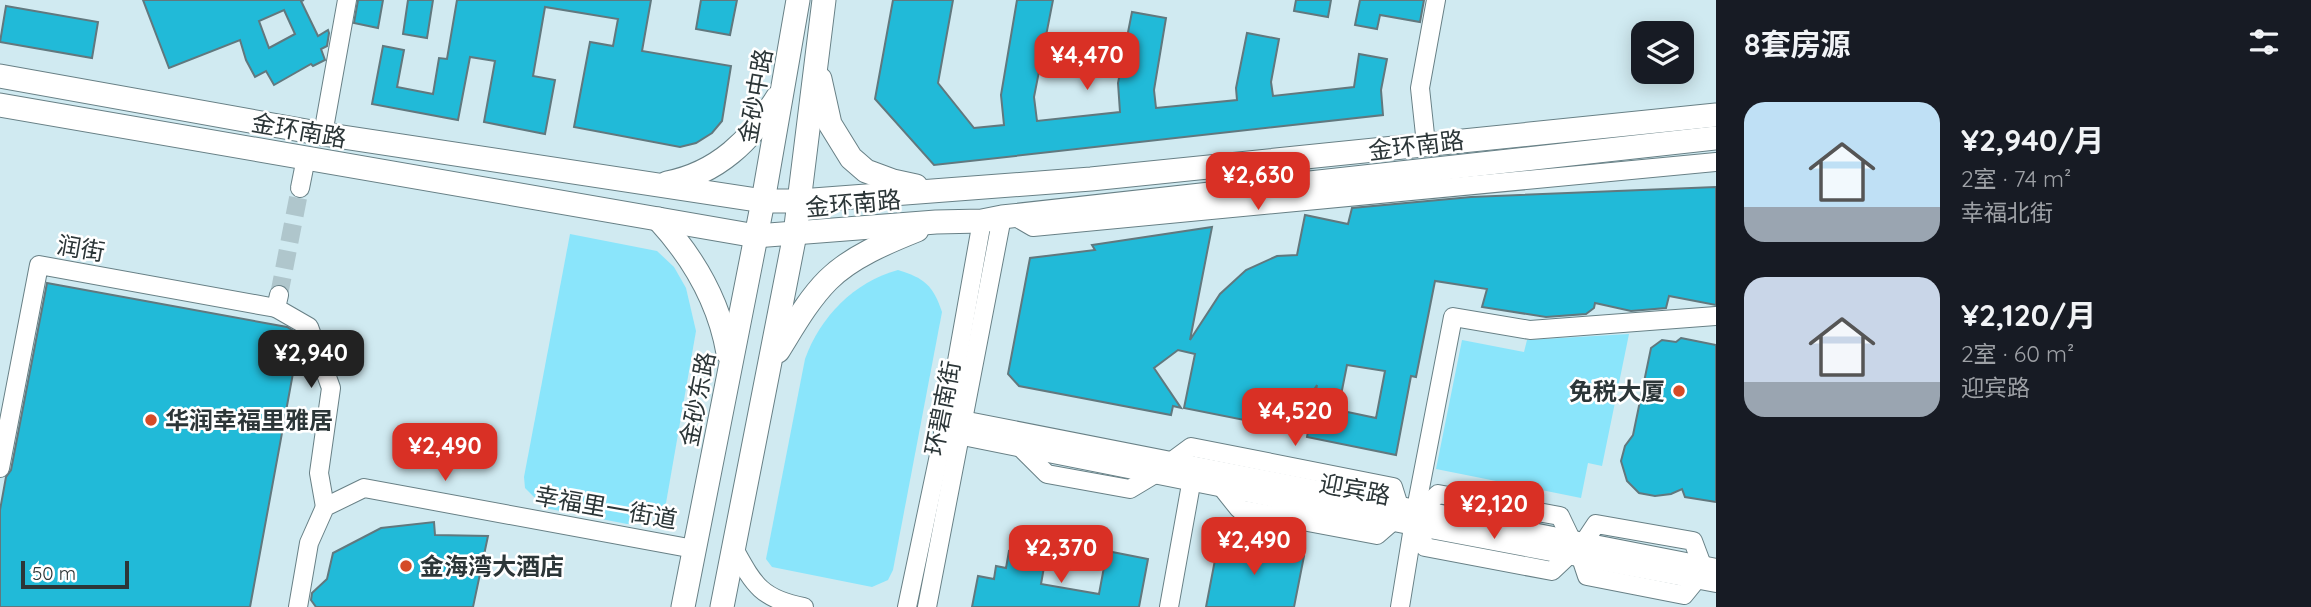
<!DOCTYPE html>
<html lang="zh">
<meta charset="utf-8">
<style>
body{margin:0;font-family:Quicksand,"Noto Sans SC",sans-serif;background:#242831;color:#f1f3f6;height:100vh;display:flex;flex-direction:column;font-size:26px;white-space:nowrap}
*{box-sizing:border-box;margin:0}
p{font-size:23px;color:#9ea1a6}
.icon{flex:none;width:38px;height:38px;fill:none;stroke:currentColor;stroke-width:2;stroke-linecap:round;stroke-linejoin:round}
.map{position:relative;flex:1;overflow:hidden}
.drawer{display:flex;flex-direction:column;background:#171b24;width:595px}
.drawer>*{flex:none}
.tools{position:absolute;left:1631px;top:21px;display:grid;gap:14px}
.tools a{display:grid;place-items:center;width:63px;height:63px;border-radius:14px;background:#171b24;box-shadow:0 4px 18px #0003;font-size:35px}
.scale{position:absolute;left:21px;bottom:18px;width:108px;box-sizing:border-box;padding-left:7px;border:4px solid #2c3638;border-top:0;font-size:19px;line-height:24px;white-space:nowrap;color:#2c3638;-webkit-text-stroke:5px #fff;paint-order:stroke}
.price{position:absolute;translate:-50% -60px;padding:0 16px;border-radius:14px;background:#d93025;color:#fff;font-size:23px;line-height:46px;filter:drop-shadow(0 2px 4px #0008)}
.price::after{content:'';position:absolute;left:50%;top:42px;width:21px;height:16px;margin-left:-10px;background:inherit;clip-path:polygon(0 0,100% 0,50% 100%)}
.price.selected{background:#222;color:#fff}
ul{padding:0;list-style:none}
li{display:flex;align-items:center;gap:21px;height:175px;padding:0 28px}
li span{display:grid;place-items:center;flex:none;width:196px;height:140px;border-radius:21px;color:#555}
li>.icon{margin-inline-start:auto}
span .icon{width:84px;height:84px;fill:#fffc;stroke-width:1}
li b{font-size:30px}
h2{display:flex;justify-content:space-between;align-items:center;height:84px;padding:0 28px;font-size:30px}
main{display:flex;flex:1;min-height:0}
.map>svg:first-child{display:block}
</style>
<main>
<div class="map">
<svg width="1716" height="607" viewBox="0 0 1716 607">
<rect width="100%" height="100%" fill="#d0eaf1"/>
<g fill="#8ae5fb">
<path d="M 570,234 L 657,251 L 674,267 L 686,288 L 696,331 L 666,503 L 642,523 L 627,524 L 545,508 L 525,488 L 524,477 Z"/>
<path d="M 898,270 C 924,278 933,285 942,312 L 893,570 L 888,580 L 872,587 L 772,567 L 766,559 L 805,359 C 820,317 854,282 898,270 Z"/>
<path d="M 1629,334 L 1602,466 L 1588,463 L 1581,498 L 1436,469 L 1462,340 L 1524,352 L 1527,340 Z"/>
</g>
<g fill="#21bad8" stroke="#61787e" stroke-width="2" fill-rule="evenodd">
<path d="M 143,0 L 304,0 L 301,1 L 318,36 L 328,30 L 329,33 L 327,46 L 321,49 L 325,60 L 313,66 L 311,64 L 274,85 L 266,71 L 255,77 L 246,60 L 240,40 L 169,68 ZM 284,10 L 295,34 L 269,48 L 259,21 Z"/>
<path d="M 358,0 L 383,0 L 378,28 L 354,23 Z"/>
<path d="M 408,0 L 433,0 L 427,38 L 403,34 Z"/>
<path d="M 457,0 L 651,0 L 642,51 L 731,66 L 722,121 L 712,133 L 696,143 L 680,147 L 574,127 L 590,42 L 613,46 L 618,19 L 545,7 L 533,76 L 555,80 L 545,134 L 484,122 L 495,61 L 470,57 L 458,120 L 372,104 L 383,46 L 404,50 L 397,87 L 433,94 L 439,58 L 447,59 Z"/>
<path d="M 701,0 L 737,0 L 730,35 L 696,29 Z"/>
<path d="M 893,0 L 953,0 L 938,83 L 974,128 L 1004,125 L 1001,95 L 1017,0 L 1053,0 L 1034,97 L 1037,121 L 1120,112 L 1118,83 L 1132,12 L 1166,18 L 1154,90 L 1156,108 L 1237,100 L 1236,88 L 1247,33 L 1279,39 L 1271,82 L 1273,96 L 1354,87 L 1359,54 L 1387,59 L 1381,90 L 1383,115 L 934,165 L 875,99 Z"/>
<path d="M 1296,0 L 1331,0 L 1328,17 L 1294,11 Z"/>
<path d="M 1360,0 L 1424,0 L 1420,22 L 1380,15 L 1377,29 L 1355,25 Z"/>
<path d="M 6,6 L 98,22 L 92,58 L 0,42 Z"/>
<path d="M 1716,187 L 1716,305 L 1669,296 L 1666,308 L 1631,311 L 1595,303 L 1594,308 L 1586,314 L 1546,317 L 1482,307 L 1487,289 L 1435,281 L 1416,377 L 1411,376 L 1396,455 L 1307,437 L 1317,385 L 1289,429 L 1184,408 L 1195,354 L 1178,350 L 1154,368 L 1181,408 L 1173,406 L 1171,415 L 1019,386 L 1008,374 L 1030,258 L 1095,250 L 1092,245 L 1212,227 L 1190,340 L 1220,294 L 1246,270 L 1277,256 L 1297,255 L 1305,215 L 1348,224 L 1352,208 L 1471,197 ZM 1347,365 L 1385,371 L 1376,418 L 1338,410 Z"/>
<path d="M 47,283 L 287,327 L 300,335 L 250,607 L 0,607 L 0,510 L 6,477 L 11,470 Z"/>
<path d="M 1681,338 L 1716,345 L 1716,502 L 1685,497 L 1682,489 L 1671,494 L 1655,496 L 1639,493 L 1627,481 L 1621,461 L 1625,446 L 1633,435 L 1651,348 L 1662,340 L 1676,342 Z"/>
<path d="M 434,522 L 435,535 L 488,536 L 473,607 L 316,607 L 311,600 L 312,593 L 327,579 L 333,553 L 381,528 Z"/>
<path d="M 1219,539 L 1304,556 L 1294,607 L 1206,607 Z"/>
<path d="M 1009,551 L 1040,558 L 1039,566 L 1044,567 L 1041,584 L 1099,594 L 1107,551 L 1148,559 L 1139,607 L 972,607 L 978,576 L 994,579 L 996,566 L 1006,568 Z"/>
</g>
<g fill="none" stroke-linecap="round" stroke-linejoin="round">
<path stroke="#afc6cc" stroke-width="18" stroke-dasharray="18 9" stroke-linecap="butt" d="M 279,295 L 300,188"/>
<defs>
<g id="minor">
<path d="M 323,134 L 347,0"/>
<path d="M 1426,144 L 1420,88 L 1436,0"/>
<path d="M 300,188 L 306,158"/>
<path d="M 1014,216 L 1033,227 L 1716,162"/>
<path d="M 279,295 L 276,308 L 309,327 L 331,388 L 319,473 L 325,507"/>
<path d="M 947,417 L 1716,568"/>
<path d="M 943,432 L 1414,526 L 1716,583"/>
<path d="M 1020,447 L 1047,474 L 1130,489 L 1155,474"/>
<path d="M 1172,461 L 1191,447 L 1393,487 L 1399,506"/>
<path d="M 0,468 L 39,265 L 276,308"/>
<path d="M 1223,489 L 1239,509 L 1377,535 L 1392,522"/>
<path d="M 1421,510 L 1438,494 L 1560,516 L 1571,539"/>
<path d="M 1418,527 L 1425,547 L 1552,571 L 1569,555"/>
<path d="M 1584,542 L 1596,524 L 1693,541 L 1702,565"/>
<path d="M 733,547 C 753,583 760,599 804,607"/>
<path d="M 1581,558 L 1587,576 L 1684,595 L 1697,579"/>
<path d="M 298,607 L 309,543 L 325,507 L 364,488 L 694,549"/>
<path d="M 907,607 L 947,417 L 982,221"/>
<path d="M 927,607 L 1002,217"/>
<path d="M 1169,607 L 1193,473"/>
<path d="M 1400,607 L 1416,509 L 1453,317 L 1530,330 L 1716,316"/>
</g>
<g id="major">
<path d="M 0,76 L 323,134 L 763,201 L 800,201 L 1091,179 L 1716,115"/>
<path d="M 820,79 L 830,124 L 851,158 L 866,171 L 893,181 L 916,186"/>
<path d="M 0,105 L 756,236 L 936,222 L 982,221 L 1002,217 L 1716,138"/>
<path d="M 667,183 C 718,173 751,140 777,98"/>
<path d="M 658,219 C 693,257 719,301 728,353"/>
<path d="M 778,351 C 793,327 808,300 828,280 C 851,257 887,242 917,230"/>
<path d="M 683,607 L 763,201 L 798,0"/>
<path d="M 722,607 L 795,234 L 824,0"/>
</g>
</defs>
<use href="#minor" stroke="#688086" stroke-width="20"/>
<use href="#major" stroke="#688086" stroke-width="25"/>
<use href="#minor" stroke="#fff" stroke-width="18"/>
<use href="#major" stroke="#fff" stroke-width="23"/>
</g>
<g fill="#d44b27" stroke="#fff" stroke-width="2.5">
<circle cx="1679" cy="391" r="7"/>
<circle cx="151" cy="420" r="7"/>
<circle cx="406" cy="566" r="7"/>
</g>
<g text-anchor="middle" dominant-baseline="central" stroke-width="5" stroke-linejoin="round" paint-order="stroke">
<g font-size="24" fill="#2c3638" stroke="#fff">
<text transform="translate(755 96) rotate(-80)">金砂中路</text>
<text transform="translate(299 130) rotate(10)">金环南路</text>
<text transform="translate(1416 145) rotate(-7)">金环南路</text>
<text transform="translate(853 203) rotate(-5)">金环南路</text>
<text transform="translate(81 248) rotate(10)">润街</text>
<text transform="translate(697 399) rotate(-79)">金砂东路</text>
<text transform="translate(942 408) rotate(-79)">环碧南街</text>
<text transform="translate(1355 489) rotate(11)">迎宾路</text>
<text transform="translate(606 507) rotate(10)">幸福里一街道</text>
</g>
<g font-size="24" font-weight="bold" fill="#2c3638" stroke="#fff" text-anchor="start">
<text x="1665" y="391" text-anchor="end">免税大厦</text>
<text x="165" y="420">华润幸福里雅居</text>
<text x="420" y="566">金海湾大酒店</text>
</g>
</g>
</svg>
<div class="tools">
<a><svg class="icon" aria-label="layers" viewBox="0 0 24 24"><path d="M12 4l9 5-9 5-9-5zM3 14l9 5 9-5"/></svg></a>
</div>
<div class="scale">50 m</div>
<b class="price" style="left:1087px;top:92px">¥4,470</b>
<b class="price" style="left:1258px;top:212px">¥2,630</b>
<b class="price selected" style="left:311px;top:390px">¥2,940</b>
<b class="price" style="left:1295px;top:448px">¥4,520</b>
<b class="price" style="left:445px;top:483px">¥2,490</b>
<b class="price" style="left:1494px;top:541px">¥2,120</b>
<b class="price" style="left:1254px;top:577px">¥2,490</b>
<b class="price" style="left:1061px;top:585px">¥2,370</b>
</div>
<section class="drawer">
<h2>8套房源<svg class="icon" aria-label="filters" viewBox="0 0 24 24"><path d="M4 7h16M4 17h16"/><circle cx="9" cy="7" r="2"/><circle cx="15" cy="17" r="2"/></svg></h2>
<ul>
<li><span style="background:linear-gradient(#bfe0f5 75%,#9aa5b1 0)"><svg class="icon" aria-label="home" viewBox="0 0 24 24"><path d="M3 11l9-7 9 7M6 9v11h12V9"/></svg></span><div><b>¥2,940/月</b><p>2室 · 74 m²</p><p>幸福北街</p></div></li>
<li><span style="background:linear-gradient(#c9d6e8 75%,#9aa5b1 0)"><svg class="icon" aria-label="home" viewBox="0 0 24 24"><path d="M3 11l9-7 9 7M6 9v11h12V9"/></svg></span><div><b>¥2,120/月</b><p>2室 · 60 m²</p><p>迎宾路</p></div></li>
</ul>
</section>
</main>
